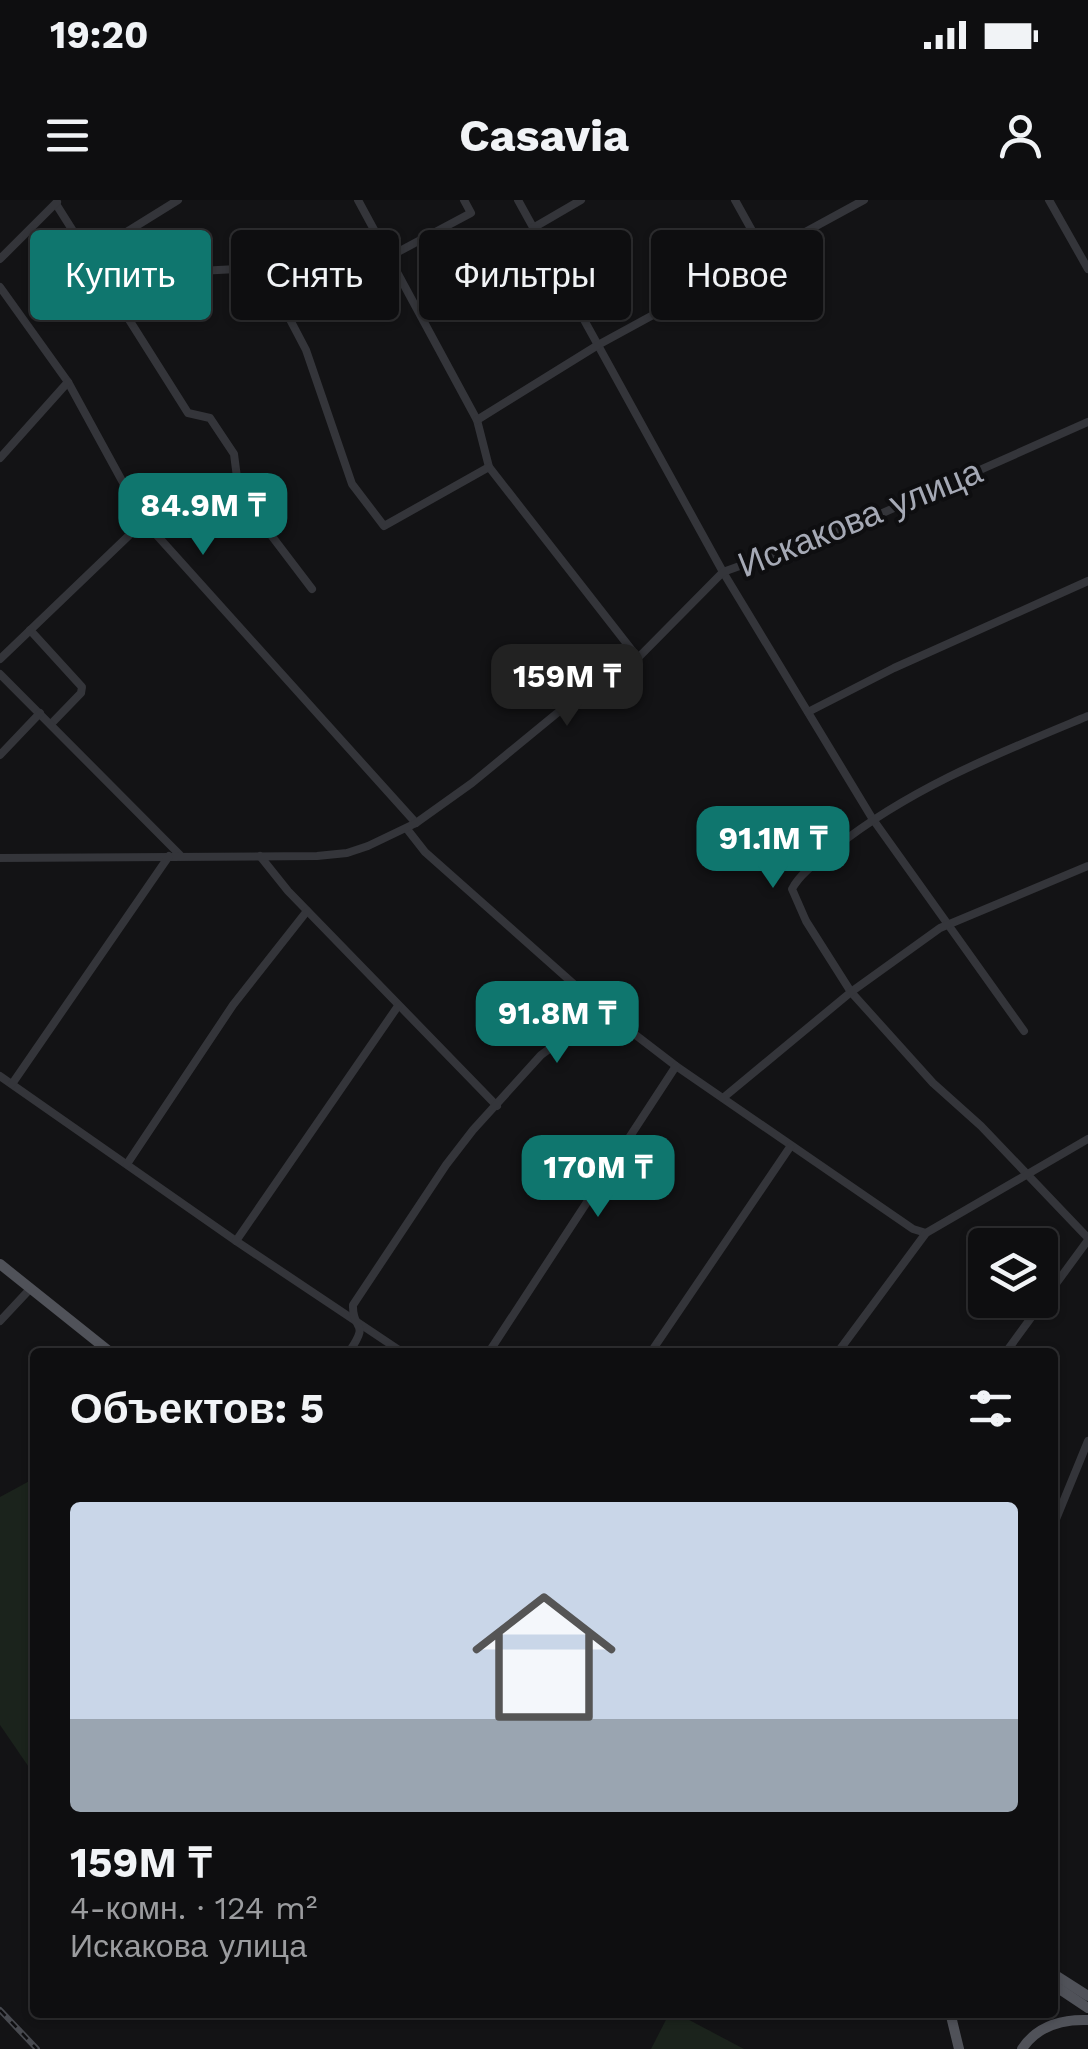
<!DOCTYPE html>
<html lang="ru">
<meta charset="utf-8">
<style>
body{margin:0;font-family:"Work Sans",sans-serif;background:#1c1c1e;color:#f1f3f6;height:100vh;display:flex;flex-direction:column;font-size:38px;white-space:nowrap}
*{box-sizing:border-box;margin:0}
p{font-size:32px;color:#9b9c9f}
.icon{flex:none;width:55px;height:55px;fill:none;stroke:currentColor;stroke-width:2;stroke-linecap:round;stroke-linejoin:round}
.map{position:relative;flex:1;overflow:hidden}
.panel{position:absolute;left:30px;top:1148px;width:1028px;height:670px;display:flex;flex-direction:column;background:#0e0e10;border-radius:10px;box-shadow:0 2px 8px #0004,0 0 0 2px #2e2e30}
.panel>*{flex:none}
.guide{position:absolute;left:30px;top:30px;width:1030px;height:90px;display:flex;gap:20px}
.controls{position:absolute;left:968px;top:1028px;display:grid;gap:20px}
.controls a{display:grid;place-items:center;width:90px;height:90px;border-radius:10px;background:#0e0e10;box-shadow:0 2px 8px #0004,0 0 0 2px #2e2e30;font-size:50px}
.price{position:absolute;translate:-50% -85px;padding:0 22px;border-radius:20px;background:#0f766e;color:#fff;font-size:32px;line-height:65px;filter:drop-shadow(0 2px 5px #0008)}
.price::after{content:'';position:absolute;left:50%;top:60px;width:30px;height:22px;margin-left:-15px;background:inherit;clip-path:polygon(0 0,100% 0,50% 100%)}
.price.selected{background:#222;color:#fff}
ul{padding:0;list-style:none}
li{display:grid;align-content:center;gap:20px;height:530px;padding:0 40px}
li+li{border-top:2px solid #2e2e30}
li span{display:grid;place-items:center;height:310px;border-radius:10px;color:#555}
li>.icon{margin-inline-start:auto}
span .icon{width:180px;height:180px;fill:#fffc;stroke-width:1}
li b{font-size:42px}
h2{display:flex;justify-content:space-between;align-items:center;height:120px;padding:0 40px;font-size:42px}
.chip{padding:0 35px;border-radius:10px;background:#0e0e10;box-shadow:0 2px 8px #0004,0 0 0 2px #2e2e30;font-size:35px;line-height:90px}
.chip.selected{background:#0f766e;color:#fff}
.status{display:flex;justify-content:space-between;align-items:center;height:70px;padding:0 50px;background:#0e0e10;direction:ltr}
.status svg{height:28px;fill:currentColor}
header{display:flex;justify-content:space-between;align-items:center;height:130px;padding:0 40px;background:#0e0e10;font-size:45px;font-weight:700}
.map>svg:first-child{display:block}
</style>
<div class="status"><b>19:20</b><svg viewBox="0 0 49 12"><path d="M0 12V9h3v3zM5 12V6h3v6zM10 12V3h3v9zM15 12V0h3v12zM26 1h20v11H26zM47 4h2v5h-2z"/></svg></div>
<header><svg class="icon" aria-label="menu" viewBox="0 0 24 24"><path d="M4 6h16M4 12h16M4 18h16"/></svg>Casavia<svg class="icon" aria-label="person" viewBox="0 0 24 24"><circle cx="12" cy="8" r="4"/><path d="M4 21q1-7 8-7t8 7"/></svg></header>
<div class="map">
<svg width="1088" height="1849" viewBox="0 0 1088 1849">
<rect width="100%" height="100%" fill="#131315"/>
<g fill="#1b231c">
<path d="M 35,1278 L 35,1576 L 0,1525 L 0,1297 Z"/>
<path d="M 670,1812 L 676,1813 L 744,1849 L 651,1849 Z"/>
</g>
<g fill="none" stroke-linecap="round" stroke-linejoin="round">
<g stroke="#34353a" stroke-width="8">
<path d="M 358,0 L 477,220 L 489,267 L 638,458"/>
<path d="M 518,0 L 723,372 L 872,618 L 1024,831"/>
<path d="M 735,0 L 765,54"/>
<path d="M 1049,0 L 1088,69"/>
<path d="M 56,4 L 188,213 L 210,218 L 234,254 L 239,293 L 312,389"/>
<path d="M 533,28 L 581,0"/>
<path d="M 88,56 L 178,0"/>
<path d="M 0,59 L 57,2"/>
<path d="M 263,68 L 306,150 L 352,284 L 384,326 L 489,267"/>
<path d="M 0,87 L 68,182 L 144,321 L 416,623"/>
<path d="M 125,116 L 199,71 L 353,63 L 396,53 L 471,13 L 464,0"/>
<path d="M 477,220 L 598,145 L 864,0"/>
<path d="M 0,258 L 68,182"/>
<path d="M 30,430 L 82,487 L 81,493 L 51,524"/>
<path d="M 0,459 L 144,321"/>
<path d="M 0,474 L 180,655"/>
<path d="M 808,512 L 894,468 L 1088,381"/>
<path d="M 1088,516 C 999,553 912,587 836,647 C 821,659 801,672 792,689 L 806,721 L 851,792 L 933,883 L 981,926 L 1088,1038"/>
<path d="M 0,555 L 40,513"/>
<path d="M 407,629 L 425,652 L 603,810 L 676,866 L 913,1029 L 926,1033"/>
<path d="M 260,656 L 288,691 L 497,906"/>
<path d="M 0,658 L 317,656 L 347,653 L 368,646 L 416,623 L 472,583 L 573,500 L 627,469 L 723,372 L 860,323 L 1088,222"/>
<path d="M 0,876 L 236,1041 L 402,1152"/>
<path d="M 12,884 L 169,656"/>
<path d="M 723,898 L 851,792 L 940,728 L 1088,666"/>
<path d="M 127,964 L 233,805 L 307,711"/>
<path d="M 236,1041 L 398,806"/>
<path d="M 0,1121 L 30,1089"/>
<path d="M 349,1152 C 371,1120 352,1132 353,1105 L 446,965 L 473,930 L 541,855 L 603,810"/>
<path d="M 489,1152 L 676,866"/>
<path d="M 651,1152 L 790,947"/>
<path d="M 838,1152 L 926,1033 L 1088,939"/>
<path d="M 1006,1152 L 1088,1040"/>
<path d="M 1052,1329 L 1088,1241"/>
</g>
<g stroke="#505259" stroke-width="10">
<path d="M 0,1064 L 110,1152"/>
<path d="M 1052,1773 L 1088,1796"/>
<path d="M 1052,1784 L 1088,1808"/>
<path d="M 950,1812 L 959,1849"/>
<path d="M 1022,1849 C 1037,1826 1061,1819 1088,1820"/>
</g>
<defs>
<path id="rail" d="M 0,1810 L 37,1849"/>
</defs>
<use href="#rail" stroke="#47494f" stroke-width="6"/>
<use href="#rail" stroke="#0e0e10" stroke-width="2.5" stroke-dasharray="8" stroke-linecap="butt"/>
</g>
<g text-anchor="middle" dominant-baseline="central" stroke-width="8" stroke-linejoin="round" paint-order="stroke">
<g font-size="35" fill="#a5a9b5" stroke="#0e0e10">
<text transform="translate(860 318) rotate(-22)">Искакова улица</text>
</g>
</g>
</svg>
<div class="controls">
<a><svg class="icon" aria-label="layers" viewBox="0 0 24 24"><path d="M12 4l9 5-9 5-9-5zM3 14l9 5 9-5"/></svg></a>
</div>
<b class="price" style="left:203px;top:358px">84.9M ₸</b>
<b class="price selected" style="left:567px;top:529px">159M ₸</b>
<b class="price" style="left:773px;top:691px">91.1M ₸</b>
<b class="price" style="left:557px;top:866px">91.8M ₸</b>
<b class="price" style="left:598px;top:1020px">170M ₸</b>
<div class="guide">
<a class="chip selected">Купить</a>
<a class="chip">Снять</a>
<a class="chip">Фильтры</a>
<a class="chip">Новое</a>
</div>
<section class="panel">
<h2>Объектов: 5<svg class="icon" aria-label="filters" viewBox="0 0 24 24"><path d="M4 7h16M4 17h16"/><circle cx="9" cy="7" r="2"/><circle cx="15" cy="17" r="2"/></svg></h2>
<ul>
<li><span style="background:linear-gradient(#c9d6e8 70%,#9aa5b1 0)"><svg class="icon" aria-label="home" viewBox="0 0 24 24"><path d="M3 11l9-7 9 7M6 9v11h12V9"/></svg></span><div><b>159M ₸</b><p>4-комн. · 124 m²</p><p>Искакова улица</p></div></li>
</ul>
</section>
</div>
